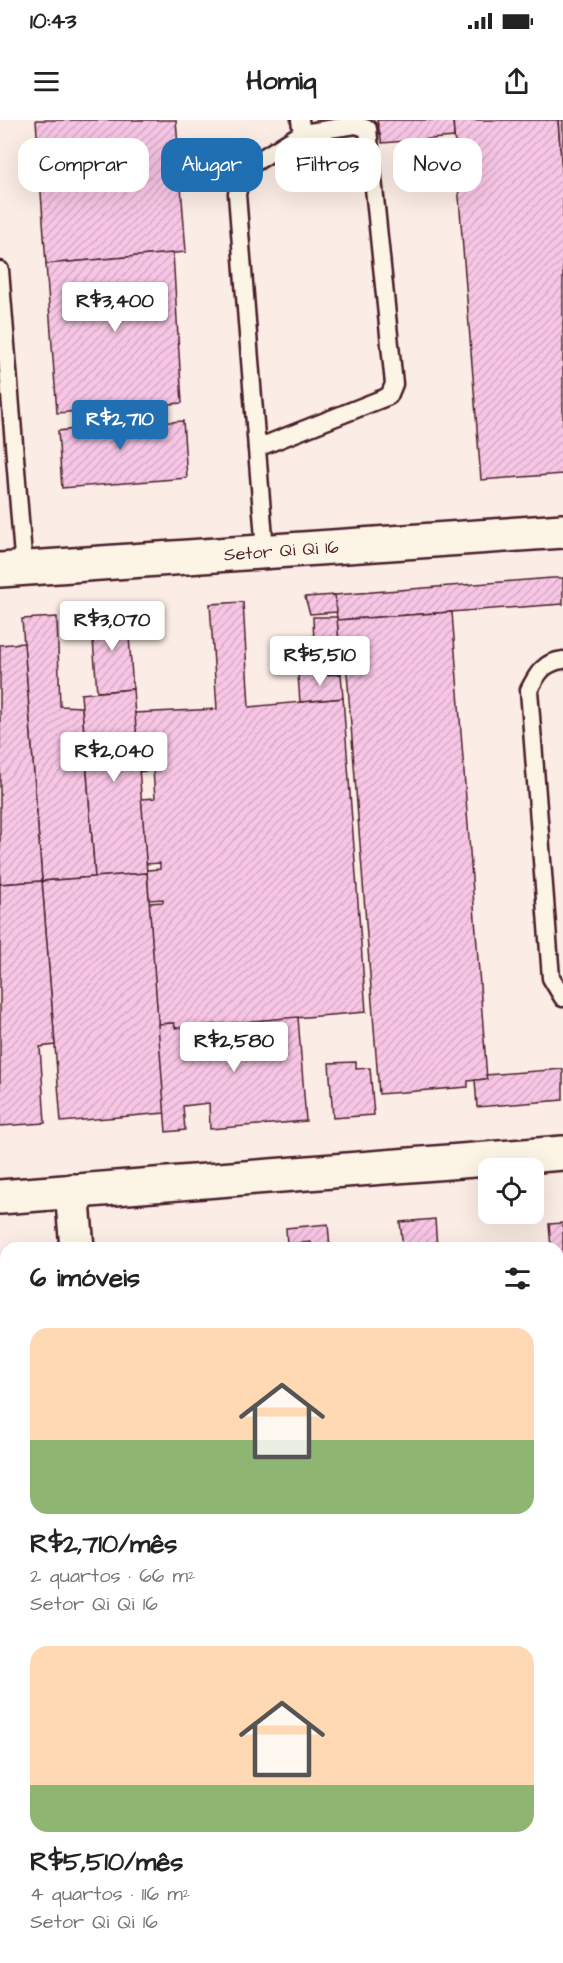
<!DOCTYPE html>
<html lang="pt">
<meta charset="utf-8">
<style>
body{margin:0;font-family:"Architects Daughter",sans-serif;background:#f2f2f2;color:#222;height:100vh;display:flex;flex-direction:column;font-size:22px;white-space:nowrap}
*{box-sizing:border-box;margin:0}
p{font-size:20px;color:#767676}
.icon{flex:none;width:33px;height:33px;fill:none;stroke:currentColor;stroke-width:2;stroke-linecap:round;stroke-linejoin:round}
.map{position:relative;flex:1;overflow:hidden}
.panel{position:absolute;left:0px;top:1122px;width:564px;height:722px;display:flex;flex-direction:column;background:#fff;border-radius:18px 18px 0 0;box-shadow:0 6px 24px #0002}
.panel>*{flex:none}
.hud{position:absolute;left:18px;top:18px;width:528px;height:54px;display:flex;gap:12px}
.controls{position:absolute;left:478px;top:1038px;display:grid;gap:12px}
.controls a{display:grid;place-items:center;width:66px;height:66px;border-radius:12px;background:#fff;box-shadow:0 6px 24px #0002;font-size:30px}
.price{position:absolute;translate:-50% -51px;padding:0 14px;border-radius:6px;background:#fff;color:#222;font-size:20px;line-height:39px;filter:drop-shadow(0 2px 3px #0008)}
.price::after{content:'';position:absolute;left:50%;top:36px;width:18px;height:14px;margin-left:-9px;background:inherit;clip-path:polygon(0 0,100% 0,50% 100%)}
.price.selected{background:#1f6fb2;color:#fff}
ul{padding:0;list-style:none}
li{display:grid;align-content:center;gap:12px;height:318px;padding:0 30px}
li span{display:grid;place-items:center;height:186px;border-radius:18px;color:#555}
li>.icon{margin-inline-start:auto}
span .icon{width:108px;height:108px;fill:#fffc;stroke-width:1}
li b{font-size:26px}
h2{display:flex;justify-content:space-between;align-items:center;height:72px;padding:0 30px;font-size:26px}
.tag{padding:0 21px;border-radius:18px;background:#fff;box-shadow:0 6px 24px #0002;font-size:21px;line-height:54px}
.tag.selected{background:#1f6fb2;color:#fff}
.status{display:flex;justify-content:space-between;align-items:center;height:42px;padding:0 30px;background:#fff;direction:ltr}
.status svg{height:16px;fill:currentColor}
header{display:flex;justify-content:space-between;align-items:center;height:78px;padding:0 30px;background:#fff;font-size:27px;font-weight:700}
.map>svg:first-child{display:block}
</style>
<div class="status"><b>10:43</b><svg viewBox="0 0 49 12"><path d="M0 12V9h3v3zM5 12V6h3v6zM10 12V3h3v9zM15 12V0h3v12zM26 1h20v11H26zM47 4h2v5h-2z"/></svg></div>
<header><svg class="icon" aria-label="menu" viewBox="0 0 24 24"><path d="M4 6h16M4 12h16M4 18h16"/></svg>Homiq<svg class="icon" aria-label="share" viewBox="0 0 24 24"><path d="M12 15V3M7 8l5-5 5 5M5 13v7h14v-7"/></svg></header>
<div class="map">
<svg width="563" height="1843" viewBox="0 0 563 1843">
<defs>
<pattern id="building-hatch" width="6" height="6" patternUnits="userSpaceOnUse" patternTransform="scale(1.5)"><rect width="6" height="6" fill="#f8c6e5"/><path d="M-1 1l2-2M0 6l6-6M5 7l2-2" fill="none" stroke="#d6aac5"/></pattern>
</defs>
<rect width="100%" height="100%" fill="#fbece5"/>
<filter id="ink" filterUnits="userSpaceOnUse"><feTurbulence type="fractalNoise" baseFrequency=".0167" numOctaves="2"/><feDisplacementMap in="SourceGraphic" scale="12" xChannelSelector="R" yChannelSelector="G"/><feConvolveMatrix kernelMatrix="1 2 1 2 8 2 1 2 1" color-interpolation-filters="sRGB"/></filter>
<g filter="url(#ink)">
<g fill="url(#building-hatch)" stroke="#4a1f2b" stroke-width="1.5">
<path d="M 36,0 L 176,0 L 186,132 L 46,144 Z"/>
<path d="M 377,0 L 453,0 L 454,17 L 382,23 Z"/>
<path d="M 453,0 L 558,0 L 563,63 L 563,354 L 481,360 Z"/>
<path d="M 558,0 L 563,0 L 563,63 Z"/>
<path d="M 173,133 L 182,283 L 57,293 L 46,144 Z"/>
<path d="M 126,288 L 127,305 L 183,301 L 187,358 L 62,368 L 58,311 L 75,309 L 74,291 L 86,291 L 87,308 L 93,308 L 92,290 Z"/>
<path d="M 552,458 L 563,458 L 563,484 L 337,500 L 335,475 Z"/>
<path d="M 335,475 L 337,492 L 310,494 L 305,477 Z"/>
<path d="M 243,482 L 249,587 L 343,578 L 366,892 L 175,908 L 174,903 L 158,904 L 149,783 L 163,782 L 163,779 L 149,780 L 147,750 L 160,749 L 160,743 L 146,744 L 141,679 L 155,678 L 153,650 L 139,652 L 134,593 L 217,589 L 210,484 Z"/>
<path d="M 127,491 L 133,569 L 97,572 L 91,494 Z"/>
<path d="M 452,492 L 487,959 L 468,961 L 468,967 L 379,974 L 345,526 L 339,527 L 337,500 Z"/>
<path d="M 57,497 L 60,586 L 82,587 L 95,757 L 42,761 L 22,499 Z"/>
<path d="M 313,497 L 337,497 L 341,554 L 315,554 Z"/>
<path d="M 24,523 L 42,761 L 0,764 L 0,525 Z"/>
<path d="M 327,553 L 327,555 L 341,554 L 343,578 L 300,582 L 298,555 Z"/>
<path d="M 133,569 L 147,753 L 95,757 L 81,574 Z"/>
<path d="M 147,753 L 165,993 L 61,1002 L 42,761 Z"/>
<path d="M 42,761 L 55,925 L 40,927 L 45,1003 L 0,1006 L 0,764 Z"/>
<path d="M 298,897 L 306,1001 L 210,1009 L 209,983 L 183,986 L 185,1010 L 166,1012 L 158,904 L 174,903 L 175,908 Z"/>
<path d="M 356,942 L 356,949 L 370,948 L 374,995 L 333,998 L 329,943 Z"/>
<path d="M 563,949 L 563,980 L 477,987 L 475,960 L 487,959 L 486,955 Z"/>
<path d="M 435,1099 L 437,1128 L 403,1128 L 400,1102 Z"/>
<path d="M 563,1103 L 563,1175 L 558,1175 L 558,1128 L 551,1128 L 549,1104 Z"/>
<path d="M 328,1104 L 330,1128 L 311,1128 L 311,1122 L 287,1124 L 286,1108 Z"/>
<path d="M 563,1178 L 563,1308 L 558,1246 L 558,1179 Z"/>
<path d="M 558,1435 L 563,1500 L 563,1843 L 510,1843 L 510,1838 L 558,1838 Z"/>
<rect x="0" y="1468" width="6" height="51"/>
<path d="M 6,1553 L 6,1838 L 72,1838 L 72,1843 L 0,1843 L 0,1554 Z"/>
<path d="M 183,1838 L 220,1838 L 221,1843 L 184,1843 Z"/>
<path d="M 351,1838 L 385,1838 L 385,1843 L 352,1843 Z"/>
<path d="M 403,1838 L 485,1838 L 485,1843 L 422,1843 L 422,1838 Z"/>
</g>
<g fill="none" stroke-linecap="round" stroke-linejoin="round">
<defs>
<g id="service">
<path d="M 0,150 L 24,449"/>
<path d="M 257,328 L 389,276 L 394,264 L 368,9 L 356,5 L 302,13"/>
<path d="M 265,431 L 237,74 L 242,55 L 251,45 L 302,13 L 300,0"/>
<path d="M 563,540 C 544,542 537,554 529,570 L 551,858 L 563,878"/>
</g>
<g id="minor">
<path id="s1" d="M 0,450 L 563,411"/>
<path d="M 72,1071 L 77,1128"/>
<path d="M 0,1077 L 563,1033"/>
<path d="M 129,1838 L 129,1843"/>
</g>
</defs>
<use href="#service" stroke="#4a1f2b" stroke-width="21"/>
<use href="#minor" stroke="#4a1f2b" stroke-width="38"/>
<use href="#service" stroke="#fcf5e5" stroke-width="16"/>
<use href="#minor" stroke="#fcf5e5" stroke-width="33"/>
</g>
</g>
<g text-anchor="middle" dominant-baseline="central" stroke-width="5" stroke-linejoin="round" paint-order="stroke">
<g font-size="18" fill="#4a1f2b" stroke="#fcf5e5">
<text stroke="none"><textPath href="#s1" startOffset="282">Setor Qi Qi 16</textPath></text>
</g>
</g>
</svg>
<div class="controls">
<a><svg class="icon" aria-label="locate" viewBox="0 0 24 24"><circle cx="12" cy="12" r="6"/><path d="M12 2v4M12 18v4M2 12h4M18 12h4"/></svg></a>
</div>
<b class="price" style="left:115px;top:213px">R$3,400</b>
<b class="price selected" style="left:120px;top:331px">R$2,710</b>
<b class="price" style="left:112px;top:532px">R$3,070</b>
<b class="price" style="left:320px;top:567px">R$5,510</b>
<b class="price" style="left:114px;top:663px">R$2,040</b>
<b class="price" style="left:234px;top:953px">R$2,580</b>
<div class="hud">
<a class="tag">Comprar</a>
<a class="tag selected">Alugar</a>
<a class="tag">Filtros</a>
<a class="tag">Novo</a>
</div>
<section class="panel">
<h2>6 imóveis<svg class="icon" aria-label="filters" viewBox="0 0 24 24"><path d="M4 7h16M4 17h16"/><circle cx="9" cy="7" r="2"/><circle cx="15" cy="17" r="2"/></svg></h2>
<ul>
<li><span style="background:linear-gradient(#ffd9b3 60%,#8fb573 0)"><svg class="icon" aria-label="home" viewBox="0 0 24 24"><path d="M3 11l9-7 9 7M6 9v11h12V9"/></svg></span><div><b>R$2,710/mês</b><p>2 quartos · 66 m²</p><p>Setor Qi Qi 16</p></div></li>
<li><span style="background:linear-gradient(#ffd9b3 75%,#8fb573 0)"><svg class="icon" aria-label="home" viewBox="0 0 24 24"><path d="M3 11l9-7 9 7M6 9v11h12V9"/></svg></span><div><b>R$5,510/mês</b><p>4 quartos · 116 m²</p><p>Setor Qi Qi 16</p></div></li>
</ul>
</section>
</div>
